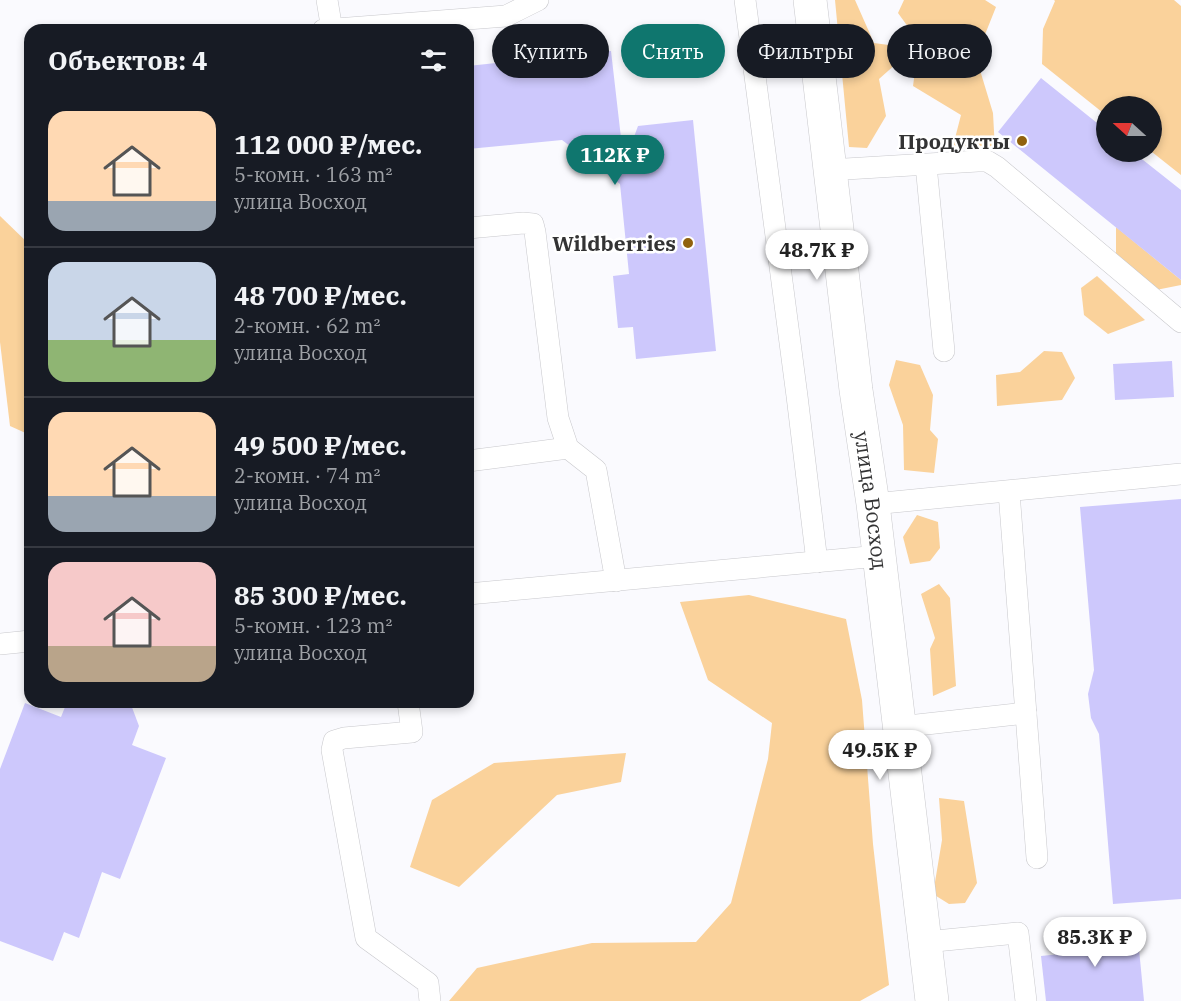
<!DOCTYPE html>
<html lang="ru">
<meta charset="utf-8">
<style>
body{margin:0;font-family:"IBM Plex Serif",serif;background:#20242c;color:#f1f3f6;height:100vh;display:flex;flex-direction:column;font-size:22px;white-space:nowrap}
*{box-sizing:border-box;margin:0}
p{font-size:20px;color:#9ea1a6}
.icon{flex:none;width:33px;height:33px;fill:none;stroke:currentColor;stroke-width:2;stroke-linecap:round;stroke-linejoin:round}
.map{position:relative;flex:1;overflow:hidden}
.details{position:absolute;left:24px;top:24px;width:450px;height:684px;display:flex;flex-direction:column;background:#171b24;border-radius:18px;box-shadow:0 3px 9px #0003}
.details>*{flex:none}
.hud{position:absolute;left:492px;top:24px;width:570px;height:54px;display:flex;gap:12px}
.needle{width:39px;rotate:291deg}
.tools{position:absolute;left:1096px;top:96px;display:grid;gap:12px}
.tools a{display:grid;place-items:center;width:66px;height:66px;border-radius:50%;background:#171b24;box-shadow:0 3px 9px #0003;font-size:30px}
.price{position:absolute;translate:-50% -51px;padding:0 14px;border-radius:21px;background:#fff;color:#222;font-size:20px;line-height:39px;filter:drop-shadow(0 2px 3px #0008)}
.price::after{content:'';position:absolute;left:50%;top:36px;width:18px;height:14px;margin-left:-9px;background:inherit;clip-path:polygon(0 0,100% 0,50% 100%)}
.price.active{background:#0f766e;color:#fff}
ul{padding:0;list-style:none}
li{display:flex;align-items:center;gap:18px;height:150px;padding:0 24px}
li+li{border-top:2px solid #363941}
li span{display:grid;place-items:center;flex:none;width:168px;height:120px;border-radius:18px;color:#555}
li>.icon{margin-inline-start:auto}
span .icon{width:72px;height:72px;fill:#fffc;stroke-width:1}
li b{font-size:26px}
h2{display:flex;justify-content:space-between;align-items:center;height:72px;padding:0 24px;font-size:26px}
.tag{padding:0 21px;border-radius:27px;background:#171b24;box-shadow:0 3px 9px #0003;font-size:21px;line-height:54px}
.tag.active{background:#0f766e;color:#fff}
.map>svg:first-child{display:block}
</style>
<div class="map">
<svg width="1181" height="1001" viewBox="0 0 1181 1001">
<rect width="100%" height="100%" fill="#fafafe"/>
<g fill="#fad29b">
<path d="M 835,0 L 855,0 L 874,43 L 896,46 L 897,63 L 879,79 L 886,116 L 867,148 L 849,147 Z"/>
<path d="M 904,0 L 985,0 L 996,7 L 976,57 L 993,113 L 995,150 L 953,146 L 961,115 L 913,86 L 919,42 L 898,13 Z"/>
<path d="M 1054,0 L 1174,0 L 1181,6 L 1181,175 L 1152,152 L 1152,106 L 1107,106 L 1107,116 L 1042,64 L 1043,29 L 1055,1 Z"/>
<path d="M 0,216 L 30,245 L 30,435 L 10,426 L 0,342 Z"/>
<path d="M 1116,227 L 1181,280 L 1181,285 L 1156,290 L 1116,258 Z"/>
<path d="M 1097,276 L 1145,320 L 1108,334 L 1084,315 L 1081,288 Z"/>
<path d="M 1044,351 L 1062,352 L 1075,378 L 1062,400 L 997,406 L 996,375 L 1020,372 Z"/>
<path d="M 896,360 L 920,365 L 933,395 L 930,430 L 938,439 L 934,473 L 904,470 L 903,425 L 889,385 Z"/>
<path d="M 917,515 L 938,522 L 940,548 L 930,561 L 910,564 L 903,537 Z"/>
<path d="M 939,584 L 950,598 L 956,686 L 933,696 L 930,649 L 935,638 L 921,594 Z"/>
<path d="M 749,595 L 846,619 L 862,700 L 873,844 L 889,985 L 860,1001 L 449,1001 L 477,968 L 592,943 L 696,942 L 731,903 L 768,759 L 772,723 L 708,680 L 680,602 Z"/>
<path d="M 626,753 L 621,782 L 557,795 L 459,887 L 410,867 L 432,800 L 494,763 Z"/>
<path d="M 939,798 L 964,801 L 977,883 L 965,903 L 949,904 L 933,894 L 942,840 Z"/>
</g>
<g fill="#cdc8fc">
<path d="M 611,51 L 624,164 L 638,126 L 693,120 L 716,351 L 636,359 L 633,327 L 618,328 L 613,276 L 629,274 L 620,184 L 562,140 L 468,149 L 468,66 Z"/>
<path d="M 1041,78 L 1107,131 L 1107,152 L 1133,152 L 1181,190 L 1181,280 L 998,132 Z"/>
<path d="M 1172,361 L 1174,397 L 1115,400 L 1113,364 Z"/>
<path d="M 1181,499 L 1181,899 L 1113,904 L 1099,734 L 1091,718 L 1088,694 L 1094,670 L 1080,507 Z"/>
<path d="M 67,702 L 130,702 L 139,726 L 132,745 L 166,758 L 120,879 L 102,872 L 79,938 L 64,932 L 53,961 L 0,941 L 0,769 L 25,703 L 61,717 Z"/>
<path d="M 1137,928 L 1144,1001 L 1046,1001 L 1041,956 L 1060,954 L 1058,936 Z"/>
</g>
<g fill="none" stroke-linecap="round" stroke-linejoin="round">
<defs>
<g id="lane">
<path d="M 327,0 L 332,30"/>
<path d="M 745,0 L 797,396 L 817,562"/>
<path d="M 323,30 L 506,16 L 538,0"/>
<path d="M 926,165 L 944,351"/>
<path d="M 829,170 L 978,161 L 987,161 L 997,167 L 1181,322"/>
<path d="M 468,228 L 523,223 L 533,224 L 535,232 L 558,418 L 568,448 L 596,470 L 616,581"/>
<path d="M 468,461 L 568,448"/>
<path d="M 1009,492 L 1037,858"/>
<path d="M 873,504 L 1181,474"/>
<path d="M 468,594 L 879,556"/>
<path d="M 0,644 L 30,641"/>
<path d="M 408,702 L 412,732 L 344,738 L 334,741 L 332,750 L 366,938 L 428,983 L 430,1001"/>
<path d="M 899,727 L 1026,713"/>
<path d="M 925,942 L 1018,933 L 1026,1001"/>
</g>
<g id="secondary">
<path id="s1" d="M 810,0 L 856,390 L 873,504 L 932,1001"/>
</g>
</defs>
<use href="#lane" stroke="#c8c8cc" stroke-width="22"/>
<use href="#secondary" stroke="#c8c8cc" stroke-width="34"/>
<use href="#lane" stroke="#fff" stroke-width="21"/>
<use href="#secondary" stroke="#fff" stroke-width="33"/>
</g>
<g fill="#91620e" stroke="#fff" stroke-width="2">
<circle cx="1022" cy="141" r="6"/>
<circle cx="688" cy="243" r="6"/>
</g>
<g text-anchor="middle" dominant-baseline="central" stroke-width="5" stroke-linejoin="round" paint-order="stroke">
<g font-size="21" font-weight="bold" fill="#333334" stroke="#fff" text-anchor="end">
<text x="1010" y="141">Продукты</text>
<text x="676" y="243">Wildberries</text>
</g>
<g font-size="21" fill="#333334" stroke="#fff">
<text stroke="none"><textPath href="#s1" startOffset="504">улица Восход</textPath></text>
</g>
</g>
</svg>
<div class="tools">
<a><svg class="needle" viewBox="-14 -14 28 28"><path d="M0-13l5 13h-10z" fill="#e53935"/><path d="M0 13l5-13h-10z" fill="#9ea1a6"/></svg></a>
</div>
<b class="price active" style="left:615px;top:186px">112K ₽</b>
<b class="price" style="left:817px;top:281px">48.7K ₽</b>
<b class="price" style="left:880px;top:781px">49.5K ₽</b>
<b class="price" style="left:1095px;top:968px">85.3K ₽</b>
<div class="hud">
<a class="tag">Купить</a>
<a class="tag active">Снять</a>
<a class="tag">Фильтры</a>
<a class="tag">Новое</a>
</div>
<section class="details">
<h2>Объектов: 4<svg class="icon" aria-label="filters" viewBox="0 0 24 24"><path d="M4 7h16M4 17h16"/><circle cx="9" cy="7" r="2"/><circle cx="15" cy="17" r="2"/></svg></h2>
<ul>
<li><span style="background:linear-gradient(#ffd9b3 75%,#9aa5b1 0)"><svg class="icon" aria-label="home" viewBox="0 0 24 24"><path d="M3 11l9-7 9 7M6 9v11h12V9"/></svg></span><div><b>112 000 ₽/мес.</b><p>5-комн. · 163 m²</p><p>улица Восход</p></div></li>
<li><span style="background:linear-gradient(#c9d6e8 65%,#8fb573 0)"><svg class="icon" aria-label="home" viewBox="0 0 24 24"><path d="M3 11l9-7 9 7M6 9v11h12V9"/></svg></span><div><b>48 700 ₽/мес.</b><p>2-комн. · 62 m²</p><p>улица Восход</p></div></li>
<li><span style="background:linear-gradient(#ffd9b3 70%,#9aa5b1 0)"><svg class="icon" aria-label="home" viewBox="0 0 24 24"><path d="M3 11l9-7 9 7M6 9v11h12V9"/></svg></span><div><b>49 500 ₽/мес.</b><p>2-комн. · 74 m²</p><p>улица Восход</p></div></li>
<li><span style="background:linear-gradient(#f6c9c9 70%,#b9a48a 0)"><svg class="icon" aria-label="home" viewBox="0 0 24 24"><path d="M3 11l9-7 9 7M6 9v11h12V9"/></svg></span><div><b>85 300 ₽/мес.</b><p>5-комн. · 123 m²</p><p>улица Восход</p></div></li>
</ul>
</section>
</div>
